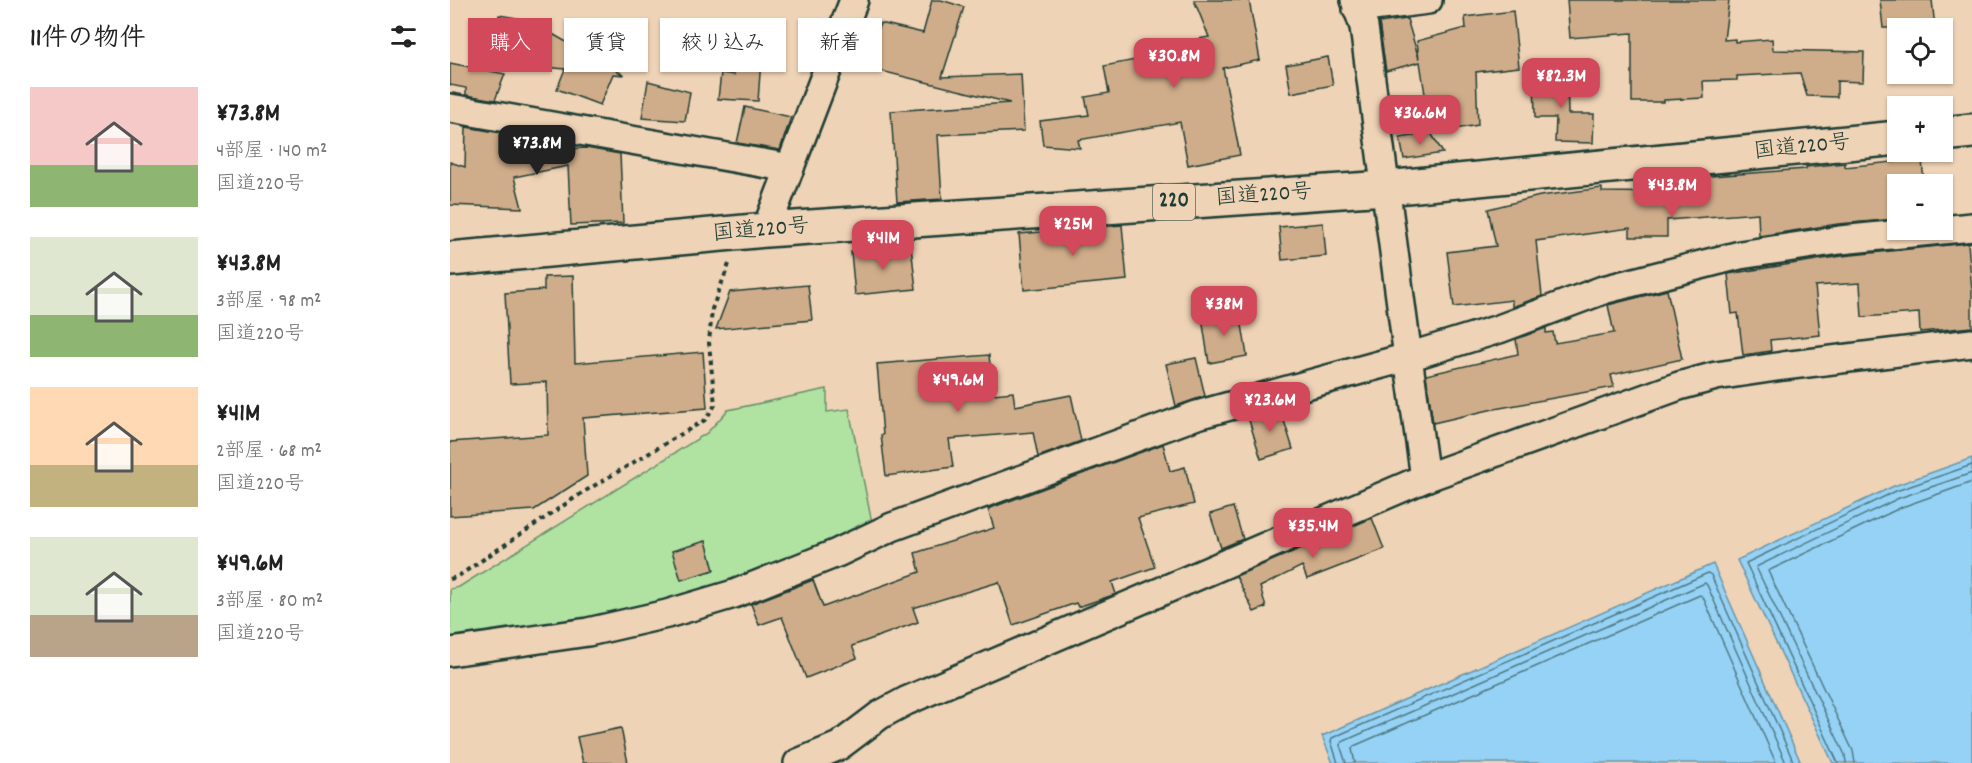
<!DOCTYPE html>
<html lang="ja">
<meta charset="utf-8">
<style>
body{margin:0;font-family:Dekko,"Klee One",sans-serif;background:#f6f6f6;color:#222;height:100vh;display:flex;flex-direction:column;font-size:22px;white-space:nowrap}
*{box-sizing:border-box;margin:0}
p{font-size:20px;color:#767676}
.icon{flex:none;width:33px;height:33px;fill:none;stroke:currentColor;stroke-width:2;stroke-linecap:round;stroke-linejoin:round}
.map{position:relative;flex:1;overflow:hidden}
.details{display:flex;flex-direction:column;background:#fff;width:450px}
.details>*{flex:none}
.hud{position:absolute;left:18px;top:18px;width:570px;height:54px;display:flex;gap:12px}
.tools{position:absolute;left:1437px;top:18px;display:grid;gap:12px}
.tools a{display:grid;place-items:center;width:66px;height:66px;border-radius:0px;background:#fff;box-shadow:0 2px 4px #0004;font-size:30px}
.price{position:absolute;translate:-50% -51px;padding:0 14px;border-radius:12px;background:#d1495b;color:#fff;font-size:20px;line-height:39px;filter:drop-shadow(0 2px 3px #0008)}
.price::after{content:'';position:absolute;left:50%;top:36px;width:18px;height:14px;margin-left:-9px;background:inherit;clip-path:polygon(0 0,100% 0,50% 100%)}
.price.selected{background:#222;color:#fff}
ul{padding:0;list-style:none}
li{display:flex;align-items:center;gap:18px;height:150px;padding:0 30px}
li span{display:grid;place-items:center;flex:none;width:168px;height:120px;border-radius:0px;color:#555}
li>.icon{margin-inline-start:auto}
span .icon{width:72px;height:72px;fill:#fffc;stroke-width:1}
li b{font-size:26px}
h2{display:flex;justify-content:space-between;align-items:center;height:72px;padding:0 30px;font-size:26px}
.pill{padding:0 21px;border-radius:0px;background:#fff;box-shadow:0 2px 4px #0004;font-size:21px;line-height:54px}
.pill.selected{background:#d1495b;color:#fff}
main{display:flex;flex:1;min-height:0}
.map>svg:first-child{display:block}
</style>
<main>
<section class="details">
<h2>11件の物件<svg class="icon" aria-label="filters" viewBox="0 0 24 24"><path d="M4 7h16M4 17h16"/><circle cx="9" cy="7" r="2"/><circle cx="15" cy="17" r="2"/></svg></h2>
<ul>
<li><span style="background:linear-gradient(#f6c9c9 65%,#8fb573 0)"><svg class="icon" aria-label="home" viewBox="0 0 24 24"><path d="M3 11l9-7 9 7M6 9v11h12V9"/></svg></span><div><b>¥73.8M</b><p>4部屋 · 140 m²</p><p>国道220号</p></div></li>
<li><span style="background:linear-gradient(#dfe7d0 65%,#8fb573 0)"><svg class="icon" aria-label="home" viewBox="0 0 24 24"><path d="M3 11l9-7 9 7M6 9v11h12V9"/></svg></span><div><b>¥43.8M</b><p>3部屋 · 98 m²</p><p>国道220号</p></div></li>
<li><span style="background:linear-gradient(#ffd9b3 65%,#c2b280 0)"><svg class="icon" aria-label="home" viewBox="0 0 24 24"><path d="M3 11l9-7 9 7M6 9v11h12V9"/></svg></span><div><b>¥41M</b><p>2部屋 · 68 m²</p><p>国道220号</p></div></li>
<li><span style="background:linear-gradient(#dfe7d0 65%,#b9a48a 0)"><svg class="icon" aria-label="home" viewBox="0 0 24 24"><path d="M3 11l9-7 9 7M6 9v11h12V9"/></svg></span><div><b>¥49.6M</b><p>3部屋 · 80 m²</p><p>国道220号</p></div></li>
</ul>
</section>
<div class="map">
<svg width="1522" height="763" viewBox="0 0 1522 763">
<rect width="100%" height="100%" fill="#efd3b6"/>
<filter id="ink" filterUnits="userSpaceOnUse"><feTurbulence type="fractalNoise" baseFrequency=".0167" numOctaves="2"/><feDisplacementMap in="SourceGraphic" scale="12" xChannelSelector="R" yChannelSelector="G"/><feConvolveMatrix kernelMatrix="1 2 1 2 8 2 1 2 1" color-interpolation-filters="sRGB"/></filter>
<g filter="url(#ink)">
<path fill="#b0e2a2" stroke="#68906b" stroke-width="1.5" d="M 377,389 L 377,412 L 399,409 L 422,523 L 304,574 L 133,623 L 0,643 L 0,589 L 9,587 L 257,433 L 278,410 Z"/>
<g fill="#96d2f6" stroke="#6696a8" stroke-width="1.5">
<path d="M 1522,458 L 1522,763 L 1383,763 L 1287,560 L 1444,486 Z"/>
<path d="M 1263,564 L 1351,763 L 883,763 L 872,736 Z"/>
</g>
<g fill="none" stroke-linecap="round" stroke-linejoin="round">
<g stroke="#4f7982" stroke-width="1.5">
<path d="M 888,763 L 881,741 L 882,738 L 1258,573 L 1261,575 L 1344,763"/>
<path d="M 896,763 L 890,745 L 892,742 L 1255,583 L 1257,585 L 1336,763"/>
<path d="M 905,763 L 902,749 L 904,746 L 1250,595 L 1253,597 L 1326,763"/>
<path d="M 1388,763 L 1296,563 L 1446,491 L 1522,465"/>
<path d="M 1396,763 L 1395,755 L 1306,567 L 1449,498 L 1522,473"/>
<path d="M 1405,763 L 1403,751 L 1318,571 L 1452,507 L 1522,482"/>
</g>
</g>
<g fill="#d0ad8a" stroke="#1f3d34" stroke-width="1.5">
<path d="M 482,0 L 491,0 L 514,7 L 492,77 L 571,74 L 574,131 L 488,135 L 492,199 L 447,202 L 441,111 L 560,103 L 419,68 L 430,23 L 473,33 Z"/>
<path d="M 744,0 L 799,0 L 810,60 L 773,68 L 790,155 L 738,165 L 730,122 L 628,140 L 630,148 L 593,145 L 590,121 L 639,115 L 635,97 L 659,93 L 654,66 L 717,54 L 716,45 L 759,37 Z"/>
<path d="M 1117,0 L 1279,0 L 1274,40 L 1285,39 L 1285,42 L 1322,39 L 1323,50 L 1414,52 L 1413,82 L 1387,81 L 1387,97 L 1357,96 L 1350,73 L 1287,76 L 1287,80 L 1253,81 L 1254,98 L 1214,100 L 1214,102 L 1182,102 L 1182,33 L 1120,38 Z"/>
<path d="M 1430,0 L 1482,0 L 1485,28 L 1433,28 Z"/>
<path d="M 1063,11 L 1069,67 L 1026,72 L 1028,125 L 981,133 L 970,62 L 936,71 L 929,23 L 957,19 L 969,59 L 967,41 L 1016,28 L 1015,17 Z"/>
<path d="M 49,15 L 78,20 L 174,75 L 163,74 L 150,105 L 107,89 L 115,69 L 41,62 Z"/>
<path d="M 289,43 L 312,46 L 308,101 L 268,99 L 271,73 L 284,75 Z"/>
<path d="M 878,57 L 883,85 L 841,93 L 836,65 Z"/>
<path d="M 0,63 L 55,74 L 45,100 L 16,95 L 16,88 L 0,85 Z"/>
<path d="M 1084,73 L 1117,73 L 1118,114 L 1144,114 L 1143,143 L 1105,142 L 1106,118 L 1085,118 Z"/>
<path d="M 198,81 L 240,92 L 235,121 L 192,118 Z"/>
<path d="M 295,107 L 341,117 L 330,150 L 287,143 Z"/>
<path d="M 16,127 L 74,137 L 75,151 L 136,148 L 170,154 L 173,223 L 121,225 L 118,166 L 64,177 L 72,208 L 0,205 L 0,162 L 15,167 Z"/>
<path d="M 981,133 L 993,153 L 954,159 L 950,138 Z"/>
<path d="M 1472,159 L 1474,184 L 1448,184 L 1448,219 L 1388,224 L 1309,236 L 1308,213 L 1217,220 L 1217,237 L 1180,237 L 1180,228 L 1086,241 L 1092,296 L 1062,307 L 1062,300 L 1004,307 L 997,252 L 1046,246 L 1038,209 L 1090,196 L 1152,188 L 1152,192 L 1235,193 L 1234,178 L 1356,169 L 1356,167 L 1395,163 L 1395,167 Z"/>
<path d="M 873,223 L 876,256 L 832,260 L 829,227 Z"/>
<path d="M 672,225 L 677,280 L 574,290 L 569,234 Z"/>
<path d="M 1518,243 L 1522,291 L 1522,327 L 1470,332 L 1469,313 L 1412,317 L 1410,283 L 1365,286 L 1370,335 L 1320,340 L 1321,351 L 1293,355 L 1288,313 L 1282,314 L 1278,274 L 1392,256 Z"/>
<path d="M 461,246 L 466,289 L 405,295 L 401,252 Z"/>
<path d="M 123,276 L 125,363 L 253,352 L 257,408 L 133,418 L 137,476 L 84,510 L 0,516 L 0,442 L 98,435 L 97,382 L 60,384 L 55,293 L 94,290 L 94,277 Z"/>
<path d="M 358,285 L 362,320 L 266,329 L 280,292 Z"/>
<path d="M 1217,290 L 1232,359 L 1161,375 L 1164,387 L 1039,410 L 983,423 L 976,375 L 1068,354 L 1066,339 L 1096,328 L 1096,333 L 1103,332 L 1105,343 L 1164,333 L 1158,305 Z"/>
<path d="M 790,312 L 797,356 L 759,363 L 752,318 Z"/>
<path d="M 539,355 L 543,394 L 563,392 L 565,406 L 621,395 L 631,441 L 588,457 L 583,432 L 499,439 L 503,467 L 436,476 L 431,435 L 433,435 L 427,364 Z"/>
<path d="M 746,358 L 755,396 L 726,406 L 716,364 Z"/>
<path d="M 830,408 L 843,449 L 811,459 L 798,417 Z"/>
<path d="M 713,444 L 720,471 L 735,467 L 744,504 L 688,518 L 705,567 L 662,582 L 666,594 L 628,607 L 626,603 L 563,625 L 549,582 L 463,608 L 468,622 L 402,646 L 407,658 L 356,678 L 332,617 L 309,625 L 301,604 L 363,580 L 373,607 L 470,572 L 465,553 L 544,528 L 538,509 Z"/>
<path d="M 783,507 L 793,539 L 771,548 L 760,514 Z"/>
<path d="M 922,518 L 934,549 L 857,579 L 852,566 L 810,587 L 816,607 L 804,612 L 786,576 Z"/>
<path d="M 256,541 L 264,570 L 231,580 L 222,551 Z"/>
<path d="M 171,728 L 178,763 L 133,763 L 127,737 Z"/>
</g>
<g fill="none" stroke-linecap="round" stroke-linejoin="round">
<defs>
<g id="minor">
<path d="M 907,9 L 978,0"/>
<path d="M 0,108 L 340,168"/>
<path d="M 316,230 L 404,0"/>
<path d="M 975,478 L 958,357 L 1049,329 L 1153,290 L 1290,255 L 1390,240 L 1522,227"/>
<path d="M 0,652 L 138,632 L 217,614 L 284,594 L 387,553 L 442,527 L 747,415 L 958,357 L 914,27 L 905,0"/>
<path d="M 348,763 L 389,746 L 430,715 L 456,701 L 975,478 L 1229,386 L 1266,376 L 1333,366 L 1522,343"/>
</g>
<g id="trunk">
<path d="M 1492,134 L 1522,131"/>
<path d="M 0,259 L 316,230 L 936,188 L 1448,138"/>
</g>
</defs>
<use href="#minor" stroke="#1f3d34" stroke-width="32"/>
<use href="#trunk" stroke="#1f3d34" stroke-width="38"/>
<path stroke="#1f3d34" stroke-width="4" stroke-dasharray="4.5 4.5" stroke-linecap="butt" d="M 0,579 L 7,577 L 132,493 L 255,420 L 265,405 L 259,343 L 262,309 L 279,264"/>
<use href="#minor" stroke="#efd3b6" stroke-width="27"/>
<use href="#trunk" stroke="#efd3b6" stroke-width="33"/>
</g>
</g>
<g text-anchor="middle" dominant-baseline="central" stroke-width="4.5" stroke-linejoin="round" paint-order="stroke">
<rect fill="#efd3b6" stroke="#5d6a5b" stroke-width="1.5" x="703" y="184" width="42" height="36" rx="4.5"/>
<g font-size="21" font-weight="bold" fill="#1f3d34">
<text x="724" y="202">220</text>
</g>
<g font-size="22" fill="#1f3d34" stroke="#efd3b6">
<text transform="translate(1352 148) rotate(-6)">国道220号</text>
<text transform="translate(814 196) rotate(-4)">国道220号</text>
<text transform="translate(311 231) rotate(-5)">国道220号</text>
</g>
</g>
</svg>
<div class="tools">
<a><svg class="icon" aria-label="locate" viewBox="0 0 24 24"><circle cx="12" cy="12" r="6"/><path d="M12 2v4M12 18v4M2 12h4M18 12h4"/></svg></a>
<a>+</a>
<a>−</a>
</div>
<b class="price" style="left:724px;top:89px">¥30.8M</b>
<b class="price" style="left:1111px;top:109px">¥82.3M</b>
<b class="price" style="left:970px;top:146px">¥36.6M</b>
<b class="price selected" style="left:87px;top:176px">¥73.8M</b>
<b class="price" style="left:1222px;top:218px">¥43.8M</b>
<b class="price" style="left:623px;top:257px">¥25M</b>
<b class="price" style="left:433px;top:271px">¥41M</b>
<b class="price" style="left:774px;top:337px">¥38M</b>
<b class="price" style="left:508px;top:413px">¥49.6M</b>
<b class="price" style="left:820px;top:433px">¥23.6M</b>
<b class="price" style="left:863px;top:559px">¥35.4M</b>
<div class="hud">
<a class="pill selected">購入</a>
<a class="pill">賃貸</a>
<a class="pill">絞り込み</a>
<a class="pill">新着</a>
</div>
</div>
</main>
